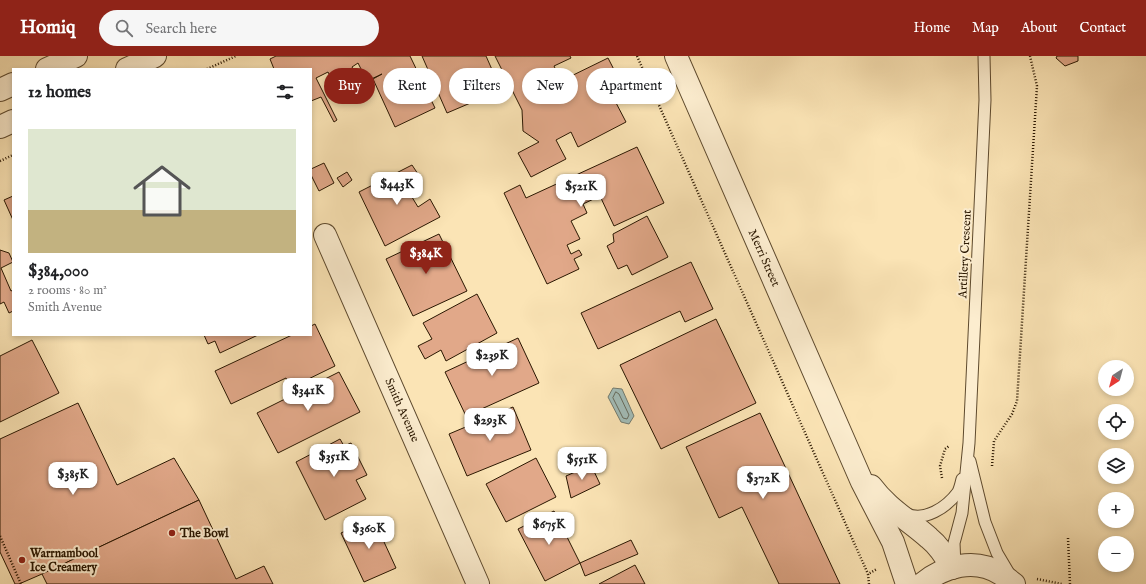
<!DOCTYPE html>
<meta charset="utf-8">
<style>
body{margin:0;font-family:"IM FELL English",serif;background:#f6f6f6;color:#202124;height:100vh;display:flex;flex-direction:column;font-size:15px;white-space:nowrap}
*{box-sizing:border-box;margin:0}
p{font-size:13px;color:#757577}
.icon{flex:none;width:22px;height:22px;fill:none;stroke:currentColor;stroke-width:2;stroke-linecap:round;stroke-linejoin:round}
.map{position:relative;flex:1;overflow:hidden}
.sheet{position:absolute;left:12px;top:12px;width:300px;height:268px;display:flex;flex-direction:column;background:#fff;border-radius:0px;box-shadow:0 2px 6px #0003}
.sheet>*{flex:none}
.guide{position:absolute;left:324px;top:12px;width:380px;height:36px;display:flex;gap:8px}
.needle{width:26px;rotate:216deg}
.controls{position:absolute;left:1098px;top:304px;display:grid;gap:8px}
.controls a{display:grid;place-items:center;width:36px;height:36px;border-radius:50%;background:#fff;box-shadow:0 2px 6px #0003;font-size:20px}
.price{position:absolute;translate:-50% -34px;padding:0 9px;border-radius:8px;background:#fff;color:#222;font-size:13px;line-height:26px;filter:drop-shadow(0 1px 2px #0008)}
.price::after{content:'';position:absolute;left:50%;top:24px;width:12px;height:9px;margin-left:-6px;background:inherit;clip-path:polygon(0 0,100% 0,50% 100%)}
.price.active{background:#8f2418;color:#fff}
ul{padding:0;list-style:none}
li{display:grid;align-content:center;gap:8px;height:212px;padding:0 16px}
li+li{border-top:1px solid #e0e0e0}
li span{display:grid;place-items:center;height:124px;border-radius:0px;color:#555}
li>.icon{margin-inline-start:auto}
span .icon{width:72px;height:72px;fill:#fffc;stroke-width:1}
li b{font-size:17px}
h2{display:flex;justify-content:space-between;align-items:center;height:48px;padding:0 16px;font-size:17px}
.pill{padding:0 14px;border-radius:18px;background:#fff;box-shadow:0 2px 6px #0003;font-size:14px;line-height:36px}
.pill.active{background:#8f2418;color:#fff}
header{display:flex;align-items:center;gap:24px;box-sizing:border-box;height:56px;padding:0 20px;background:#8f2418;color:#fff}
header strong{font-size:19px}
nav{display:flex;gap:22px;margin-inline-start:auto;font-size:14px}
.search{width:280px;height:36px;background:#f6f6f6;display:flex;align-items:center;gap:10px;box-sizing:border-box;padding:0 14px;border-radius:22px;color:#757577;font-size:15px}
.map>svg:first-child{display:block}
</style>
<header>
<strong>Homiq</strong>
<div class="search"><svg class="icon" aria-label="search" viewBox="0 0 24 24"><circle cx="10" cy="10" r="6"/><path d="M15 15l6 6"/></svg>Search here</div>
<nav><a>Home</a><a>Map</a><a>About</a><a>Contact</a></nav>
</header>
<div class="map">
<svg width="1146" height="528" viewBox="0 0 1146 528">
<rect width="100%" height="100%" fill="#fbe4b5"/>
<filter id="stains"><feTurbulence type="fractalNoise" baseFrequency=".005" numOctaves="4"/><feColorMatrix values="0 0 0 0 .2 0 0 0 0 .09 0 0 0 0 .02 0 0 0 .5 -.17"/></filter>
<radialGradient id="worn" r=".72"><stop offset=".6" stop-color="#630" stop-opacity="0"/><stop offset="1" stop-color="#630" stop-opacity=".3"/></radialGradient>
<path fill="#a2bcb7" stroke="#727a6e" d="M 613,332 L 622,333 L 634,360 L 629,368 L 621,366 L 608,341 Z"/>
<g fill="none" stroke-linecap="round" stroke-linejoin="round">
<path stroke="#666a5c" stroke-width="1" d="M 616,336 L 619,338 L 629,359 L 627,363 L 623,362 L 613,342 Z"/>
</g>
<g fill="#e1a889" stroke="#2a1701">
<path d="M 276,0 L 410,0 L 435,52 L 395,71 L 373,23 L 382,18 L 367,25 L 358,7 L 352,11 L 362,31 L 341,41 L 328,16 L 316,22 L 337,64 L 334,66 L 321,41 L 311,45 L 311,13 L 274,13 L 270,3 Z"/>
<path d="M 422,0 L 486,0 L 501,34 L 447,57 Z"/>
<path d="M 495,0 L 570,0 L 571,2 L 554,10 L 561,25 L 608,2 L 626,37 L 614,43 L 626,66 L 578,91 L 571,76 L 556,84 L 566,103 L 531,121 L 518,97 L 539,86 L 523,75 L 522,54 Z"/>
<path d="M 1057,0 L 1078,0 L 1078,5 L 1065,10 L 1056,2 Z"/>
<path d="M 637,91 L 664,147 L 614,170 L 600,140 L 583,148 L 587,157 L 571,165 L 580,183 L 567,189 L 571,198 L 579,194 L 582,199 L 574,203 L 579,213 L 547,228 L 504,137 L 520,129 L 526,142 Z"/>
<path d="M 324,107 L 334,127 L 319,135 L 311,119 L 311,113 Z"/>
<path d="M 412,109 L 422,124 L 407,133 L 418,151 L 430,143 L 440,161 L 385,190 L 359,136 Z"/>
<path d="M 347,116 L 352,124 L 343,131 L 337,122 Z"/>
<path d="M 13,140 L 13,164 L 4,144 Z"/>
<path d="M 647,160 L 668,201 L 632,219 L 627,209 L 618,213 L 607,190 L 614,186 L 613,178 Z"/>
<path d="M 439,178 L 467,235 L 413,260 L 386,203 Z"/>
<path d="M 0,194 L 9,197 L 13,206 L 1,212 L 11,235 L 13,234 L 13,255 L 9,257 L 4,246 L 0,248 Z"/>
<path d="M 691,206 L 713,253 L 685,266 L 680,255 L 598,293 L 581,257 Z"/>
<path d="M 477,238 L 497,277 L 446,305 L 441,294 L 425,303 L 418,290 L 432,283 L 423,267 Z"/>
<path d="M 716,263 L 756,347 L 661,393 L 620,309 Z"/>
<path d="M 315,268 L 335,310 L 290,332 L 286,322 L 231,348 L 215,315 L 292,279 L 311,279 L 311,270 Z"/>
<path d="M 204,279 L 258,279 L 220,297 L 215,285 L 208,288 Z"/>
<path d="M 518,282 L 539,327 L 466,360 L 445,316 Z"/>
<path d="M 32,284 L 59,337 L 0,366 L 0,300 Z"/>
<path d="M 339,316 L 360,356 L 278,397 L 257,357 Z"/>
<path d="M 78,347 L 117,429 L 174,402 L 199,444 L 42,518 L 19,528 L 15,528 L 0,496 L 0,383 Z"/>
<path d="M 513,351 L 531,394 L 467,420 L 449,378 Z"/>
<path d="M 760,357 L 840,528 L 779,528 L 742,451 L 719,462 L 686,391 Z"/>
<path d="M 340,383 L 344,390 L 351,387 L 367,419 L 356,424 L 366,443 L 325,464 L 296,406 Z"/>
<path d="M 536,402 L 556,441 L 506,466 L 486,428 Z"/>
<path d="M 591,409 L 600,428 L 571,442 L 566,420 Z"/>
<path d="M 199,444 L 236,523 L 264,510 L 273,528 L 47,528 L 42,518 Z"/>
<path d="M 554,455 L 580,507 L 545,525 L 518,473 Z"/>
<path d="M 373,462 L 396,512 L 364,526 L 341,477 Z"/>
<path d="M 631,484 L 638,498 L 585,520 L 580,507 Z"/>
<path d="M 635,509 L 645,528 L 599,528 Z"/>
</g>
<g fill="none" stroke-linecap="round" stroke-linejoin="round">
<defs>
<g id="service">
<path d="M 970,405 L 985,466 L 997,497 L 1010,519"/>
<path d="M 905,457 C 924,467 947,451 958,436 C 960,432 961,427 962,423"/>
<path d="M 955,510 L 954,487 L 962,457 L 969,387 L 985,44 L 984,0"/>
</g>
<path id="minor" d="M 325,179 L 478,528"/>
<g id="tertiary">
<path d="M 676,0 L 862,426 L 893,486 L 907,528"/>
<path d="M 47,13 L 76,0"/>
<path d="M 127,13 L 155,0"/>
<path d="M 0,34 L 13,28"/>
<path d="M 0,71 L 13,65"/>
<path d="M 871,430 C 887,452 910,465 929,482 C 939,490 946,501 952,512"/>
<path d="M 922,528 C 944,510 975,501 1001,518 C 1005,521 1010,525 1014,528"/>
</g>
</defs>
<use href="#service" stroke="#5e4a2e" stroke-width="13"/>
<use href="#minor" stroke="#5e4a2e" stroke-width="24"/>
<use href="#tertiary" stroke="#5e4a2e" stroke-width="24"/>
<g stroke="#2a1701" stroke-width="2.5" stroke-dasharray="1 2" stroke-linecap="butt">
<path d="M 637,0 L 868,518"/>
<path d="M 207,13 L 236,0"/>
<path d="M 0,105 L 13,99"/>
<path d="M 992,410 L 994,385 L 1012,358 L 1017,345 L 1037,30 L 1030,0"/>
<path d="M 942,422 L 940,410 L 945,393 L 949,390"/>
<path d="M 0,480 L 21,528"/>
<path d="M 1068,482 L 1070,528"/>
<path d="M 1037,523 L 1062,528"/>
<path d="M 869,528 L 868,518 L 877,513"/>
</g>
<use href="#service" stroke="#fcedcf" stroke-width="11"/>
<use href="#minor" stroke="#fcedcf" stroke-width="22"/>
<use href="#tertiary" stroke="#fcedcf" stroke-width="22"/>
</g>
<g fill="#8f2418" stroke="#fcedcf" stroke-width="1.5">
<circle cx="172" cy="477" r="4"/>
<circle cx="22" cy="504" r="4"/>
</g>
<g text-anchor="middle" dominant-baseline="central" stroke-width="4" stroke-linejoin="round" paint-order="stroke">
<g font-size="12" fill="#2a1701" stroke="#fcedcf">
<text transform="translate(965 198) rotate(-87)">Artillery Crescent</text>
<text transform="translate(764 202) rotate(66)">Merri Street</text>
<text transform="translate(402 354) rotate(66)">Smith Avenue</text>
</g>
<g font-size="12" font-weight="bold" fill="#2a1701" stroke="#fcedcf" text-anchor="start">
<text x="180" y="477">The Bowl</text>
<text x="30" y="497">Warrnambool<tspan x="30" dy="14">Ice Creamery</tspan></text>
</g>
</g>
<rect width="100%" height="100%" filter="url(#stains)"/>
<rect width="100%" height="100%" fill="url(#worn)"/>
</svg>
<div class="controls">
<a><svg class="needle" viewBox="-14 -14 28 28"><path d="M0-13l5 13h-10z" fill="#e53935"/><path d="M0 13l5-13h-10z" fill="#757577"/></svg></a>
<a><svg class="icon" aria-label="locate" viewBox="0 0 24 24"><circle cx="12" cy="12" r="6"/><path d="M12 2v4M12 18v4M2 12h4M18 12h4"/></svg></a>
<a><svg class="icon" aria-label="layers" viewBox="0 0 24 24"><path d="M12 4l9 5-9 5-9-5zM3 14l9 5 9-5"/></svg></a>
<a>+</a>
<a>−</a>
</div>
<b class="price" style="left:397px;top:150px">$443K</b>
<b class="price" style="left:581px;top:152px">$521K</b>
<b class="price active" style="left:426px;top:219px">$384K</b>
<b class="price" style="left:492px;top:321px">$239K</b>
<b class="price" style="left:308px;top:356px">$341K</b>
<b class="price" style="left:490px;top:386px">$293K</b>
<b class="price" style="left:334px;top:422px">$351K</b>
<b class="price" style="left:582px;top:425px">$551K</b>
<b class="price" style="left:73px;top:440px">$385K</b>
<b class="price" style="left:763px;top:444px">$372K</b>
<b class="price" style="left:549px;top:490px">$675K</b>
<b class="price" style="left:369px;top:494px">$360K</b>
<div class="guide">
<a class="pill active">Buy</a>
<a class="pill">Rent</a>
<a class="pill">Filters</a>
<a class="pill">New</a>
<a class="pill">Apartment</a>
</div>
<section class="sheet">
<h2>12 homes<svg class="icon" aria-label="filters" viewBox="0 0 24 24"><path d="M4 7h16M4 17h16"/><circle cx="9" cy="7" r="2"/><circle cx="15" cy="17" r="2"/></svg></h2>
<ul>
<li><span style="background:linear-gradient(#dfe7d0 65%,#c2b280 0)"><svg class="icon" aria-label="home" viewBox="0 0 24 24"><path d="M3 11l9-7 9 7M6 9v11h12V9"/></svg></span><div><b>$384,000</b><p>2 rooms · 80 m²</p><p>Smith Avenue</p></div></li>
</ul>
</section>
</div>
